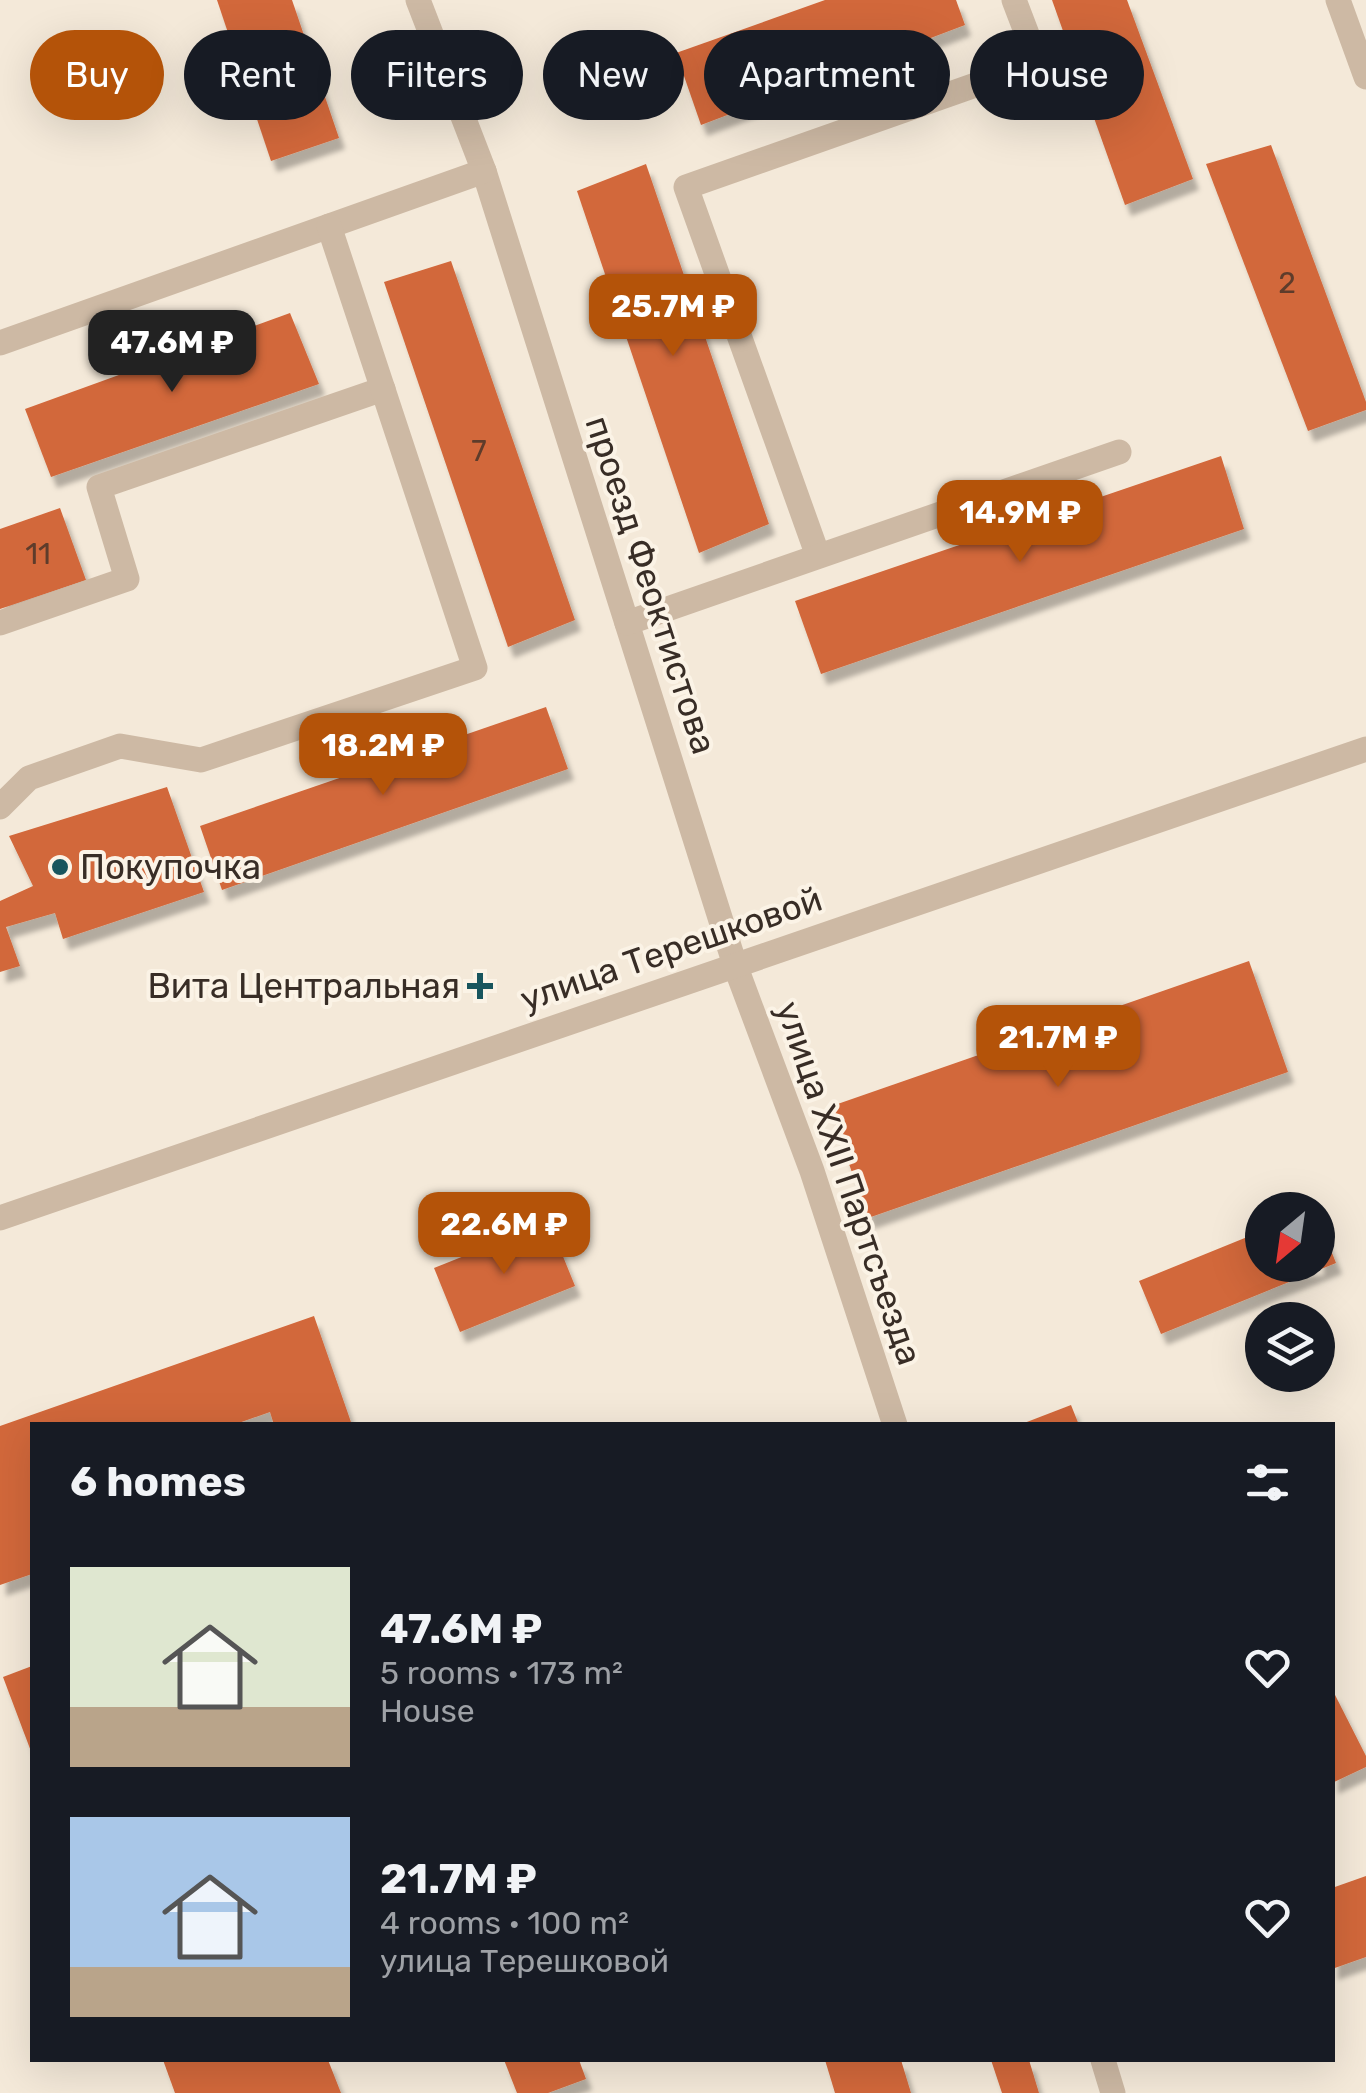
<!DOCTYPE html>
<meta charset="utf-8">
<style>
body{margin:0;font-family:Rubik,sans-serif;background:#242831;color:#f1f3f6;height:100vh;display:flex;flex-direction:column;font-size:38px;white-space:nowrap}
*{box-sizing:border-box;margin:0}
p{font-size:32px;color:#9ea1a6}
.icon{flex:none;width:55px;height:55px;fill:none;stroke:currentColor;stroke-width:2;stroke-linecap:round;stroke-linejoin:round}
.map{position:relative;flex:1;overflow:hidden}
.drawer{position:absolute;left:30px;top:1422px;width:1305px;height:640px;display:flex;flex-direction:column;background:#171b24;border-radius:0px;box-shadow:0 10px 40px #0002}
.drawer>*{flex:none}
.top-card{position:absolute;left:30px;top:30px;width:1308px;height:90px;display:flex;gap:20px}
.needle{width:65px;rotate:209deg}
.controls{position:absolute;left:1245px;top:1192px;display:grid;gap:20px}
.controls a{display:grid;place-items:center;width:90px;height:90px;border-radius:50%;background:#171b24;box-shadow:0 10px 40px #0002;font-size:50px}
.price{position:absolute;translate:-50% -85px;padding:0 22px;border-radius:20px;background:#b45309;color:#fff;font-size:32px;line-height:65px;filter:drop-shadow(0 2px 5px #0008)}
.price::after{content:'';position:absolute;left:50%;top:60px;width:30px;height:22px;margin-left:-15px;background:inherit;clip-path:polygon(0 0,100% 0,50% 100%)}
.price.on{background:#222;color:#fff}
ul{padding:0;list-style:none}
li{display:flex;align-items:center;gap:30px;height:250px;padding:0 40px}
li span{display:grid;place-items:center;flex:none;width:280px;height:200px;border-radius:0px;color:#555}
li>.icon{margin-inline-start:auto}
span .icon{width:120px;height:120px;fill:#fffc;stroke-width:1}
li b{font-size:42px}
h2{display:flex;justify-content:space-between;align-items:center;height:120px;padding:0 40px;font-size:42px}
.tag{padding:0 35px;border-radius:45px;background:#171b24;box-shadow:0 10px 40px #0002;font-size:35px;line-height:90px}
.tag.on{background:#b45309;color:#fff}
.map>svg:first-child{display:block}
</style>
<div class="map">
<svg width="1366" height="2093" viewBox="0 0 1366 2093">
<defs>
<filter id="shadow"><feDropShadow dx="6" dy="11" stdDeviation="2.5" flood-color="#0004"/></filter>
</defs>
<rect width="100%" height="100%" fill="#f4e9d9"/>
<g fill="#d2673a" filter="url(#shadow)">
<path d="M 217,0 L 292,0 L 339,138 L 271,161 Z"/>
<path d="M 825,0 L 956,0 L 965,25 L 701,125 L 676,53 Z"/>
<path d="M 1052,0 L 1127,0 L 1193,179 L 1125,205 Z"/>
<path d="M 1271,145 L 1366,402 L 1366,410 L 1308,431 L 1206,164 Z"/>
<path d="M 646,164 L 769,524 L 699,553 L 577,191 Z"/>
<path d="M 451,261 L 575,620 L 508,647 L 384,282 Z"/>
<path d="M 290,313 L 319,384 L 51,477 L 25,409 Z"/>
<path d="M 1221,456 L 1244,529 L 821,674 L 795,601 Z"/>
<path d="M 60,508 L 86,580 L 0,609 L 0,529 Z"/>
<path d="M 546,707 L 568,769 L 222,890 L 200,826 Z"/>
<path d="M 167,787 L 204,892 L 63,939 L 55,913 L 6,927 L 20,966 L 0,972 L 0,901 L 33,886 L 9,836 Z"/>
<path d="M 1249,961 L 1288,1072 L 868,1218 L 829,1107 Z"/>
<path d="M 1318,1218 L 1336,1263 L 1161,1334 L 1139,1281 L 1262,1231 L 1262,1265 L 1318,1265 Z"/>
<path d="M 549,1222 L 575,1286 L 460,1332 L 434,1268 Z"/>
<path d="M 314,1316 L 352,1425 L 274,1425 L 270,1412 L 233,1425 L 32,1425 L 32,1574 L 0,1585 L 0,1426 Z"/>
<path d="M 1071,1405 L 1079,1425 L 1019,1425 Z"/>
<path d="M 32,1666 L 32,1754 L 3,1677 Z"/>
<path d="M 1332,1689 L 1366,1756 L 1366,1767 L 1332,1783 Z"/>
<path d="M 1366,1876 L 1366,1957 L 1332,1969 L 1332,1888 Z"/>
<path d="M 163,2060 L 328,2060 L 341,2093 L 175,2093 Z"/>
<path d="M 504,2060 L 579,2060 L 586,2079 L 548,2093 L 517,2093 Z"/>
<path d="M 825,2060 L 901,2060 L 911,2093 L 835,2093 Z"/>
<path d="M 991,2060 L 1029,2060 L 1039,2093 L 1002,2093 Z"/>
</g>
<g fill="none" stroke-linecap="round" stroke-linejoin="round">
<g stroke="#cdb9a4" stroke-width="25">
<path d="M 418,0 L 484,171 L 735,965 L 812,1171 L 895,1425"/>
<path d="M 1338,0 L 1366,77"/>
<path d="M 0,343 L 484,171"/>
<path d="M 818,556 L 686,187 L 1038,63 L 1014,0"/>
<path d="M 0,623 L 127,579 L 99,487 L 383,389"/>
<path d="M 627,623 L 1119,452"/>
<path d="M 0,807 L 29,778 L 120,746 L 201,760 L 475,668 L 329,226"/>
<path d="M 0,1218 L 1366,749"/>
<path d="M 1103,2060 L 1113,2093"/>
</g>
</g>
<g fill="#18555d" stroke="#fbf3e6" stroke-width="4">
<circle cx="60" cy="867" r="10"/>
<path d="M475 971h10v10h10v10h-10v10h-10v-10h-10v-10h10z"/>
</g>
<g text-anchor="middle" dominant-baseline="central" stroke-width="8" stroke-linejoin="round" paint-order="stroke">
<g font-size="30" fill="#5e3c2b">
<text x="1287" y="283">2</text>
<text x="479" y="451">7</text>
<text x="38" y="554">11</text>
</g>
<g font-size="35" fill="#382d26" stroke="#fbf3e6">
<text transform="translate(651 585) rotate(72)">проезд Феоктистова</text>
<text transform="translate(671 949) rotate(-19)">улица Терешковой</text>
<text transform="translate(849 1183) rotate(71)">улица XXII Партсъезда</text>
</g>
<g font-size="35" fill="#382d26" stroke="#fbf3e6" text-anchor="start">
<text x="80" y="867">Покупочка</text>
<text x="460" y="986" text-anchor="end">Вита Центральная</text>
</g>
</g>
</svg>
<div class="controls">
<a><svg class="needle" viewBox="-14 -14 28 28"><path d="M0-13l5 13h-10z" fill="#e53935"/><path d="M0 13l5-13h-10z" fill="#9ea1a6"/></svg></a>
<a><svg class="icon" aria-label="layers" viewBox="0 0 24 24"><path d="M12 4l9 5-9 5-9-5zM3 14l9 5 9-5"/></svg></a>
</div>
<b class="price" style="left:673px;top:359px">25.7M ₽</b>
<b class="price on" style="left:172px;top:395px">47.6M ₽</b>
<b class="price" style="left:1020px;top:565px">14.9M ₽</b>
<b class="price" style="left:383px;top:798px">18.2M ₽</b>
<b class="price" style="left:1058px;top:1090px">21.7M ₽</b>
<b class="price" style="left:504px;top:1277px">22.6M ₽</b>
<div class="top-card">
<a class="tag on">Buy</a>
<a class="tag">Rent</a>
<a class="tag">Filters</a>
<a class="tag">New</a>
<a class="tag">Apartment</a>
<a class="tag">House</a>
</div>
<section class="drawer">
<h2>6 homes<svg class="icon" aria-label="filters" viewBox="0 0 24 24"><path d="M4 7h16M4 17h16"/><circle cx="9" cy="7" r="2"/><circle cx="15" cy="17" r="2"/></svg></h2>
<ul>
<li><span style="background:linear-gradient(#dfe7d0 70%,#b9a48a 0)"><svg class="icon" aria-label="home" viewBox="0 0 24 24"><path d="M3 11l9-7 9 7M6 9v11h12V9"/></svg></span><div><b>47.6M ₽</b><p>5 rooms · 173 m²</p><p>House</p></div><svg class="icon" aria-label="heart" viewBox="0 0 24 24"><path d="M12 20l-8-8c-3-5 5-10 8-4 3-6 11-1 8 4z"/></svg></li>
<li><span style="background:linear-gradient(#a9c7e8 75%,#b9a48a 0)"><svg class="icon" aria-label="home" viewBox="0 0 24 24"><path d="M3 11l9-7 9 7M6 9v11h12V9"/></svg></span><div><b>21.7M ₽</b><p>4 rooms · 100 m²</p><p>улица Терешковой</p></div><svg class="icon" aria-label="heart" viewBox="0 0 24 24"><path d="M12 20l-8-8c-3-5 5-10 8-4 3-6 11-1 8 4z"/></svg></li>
</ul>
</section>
</div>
